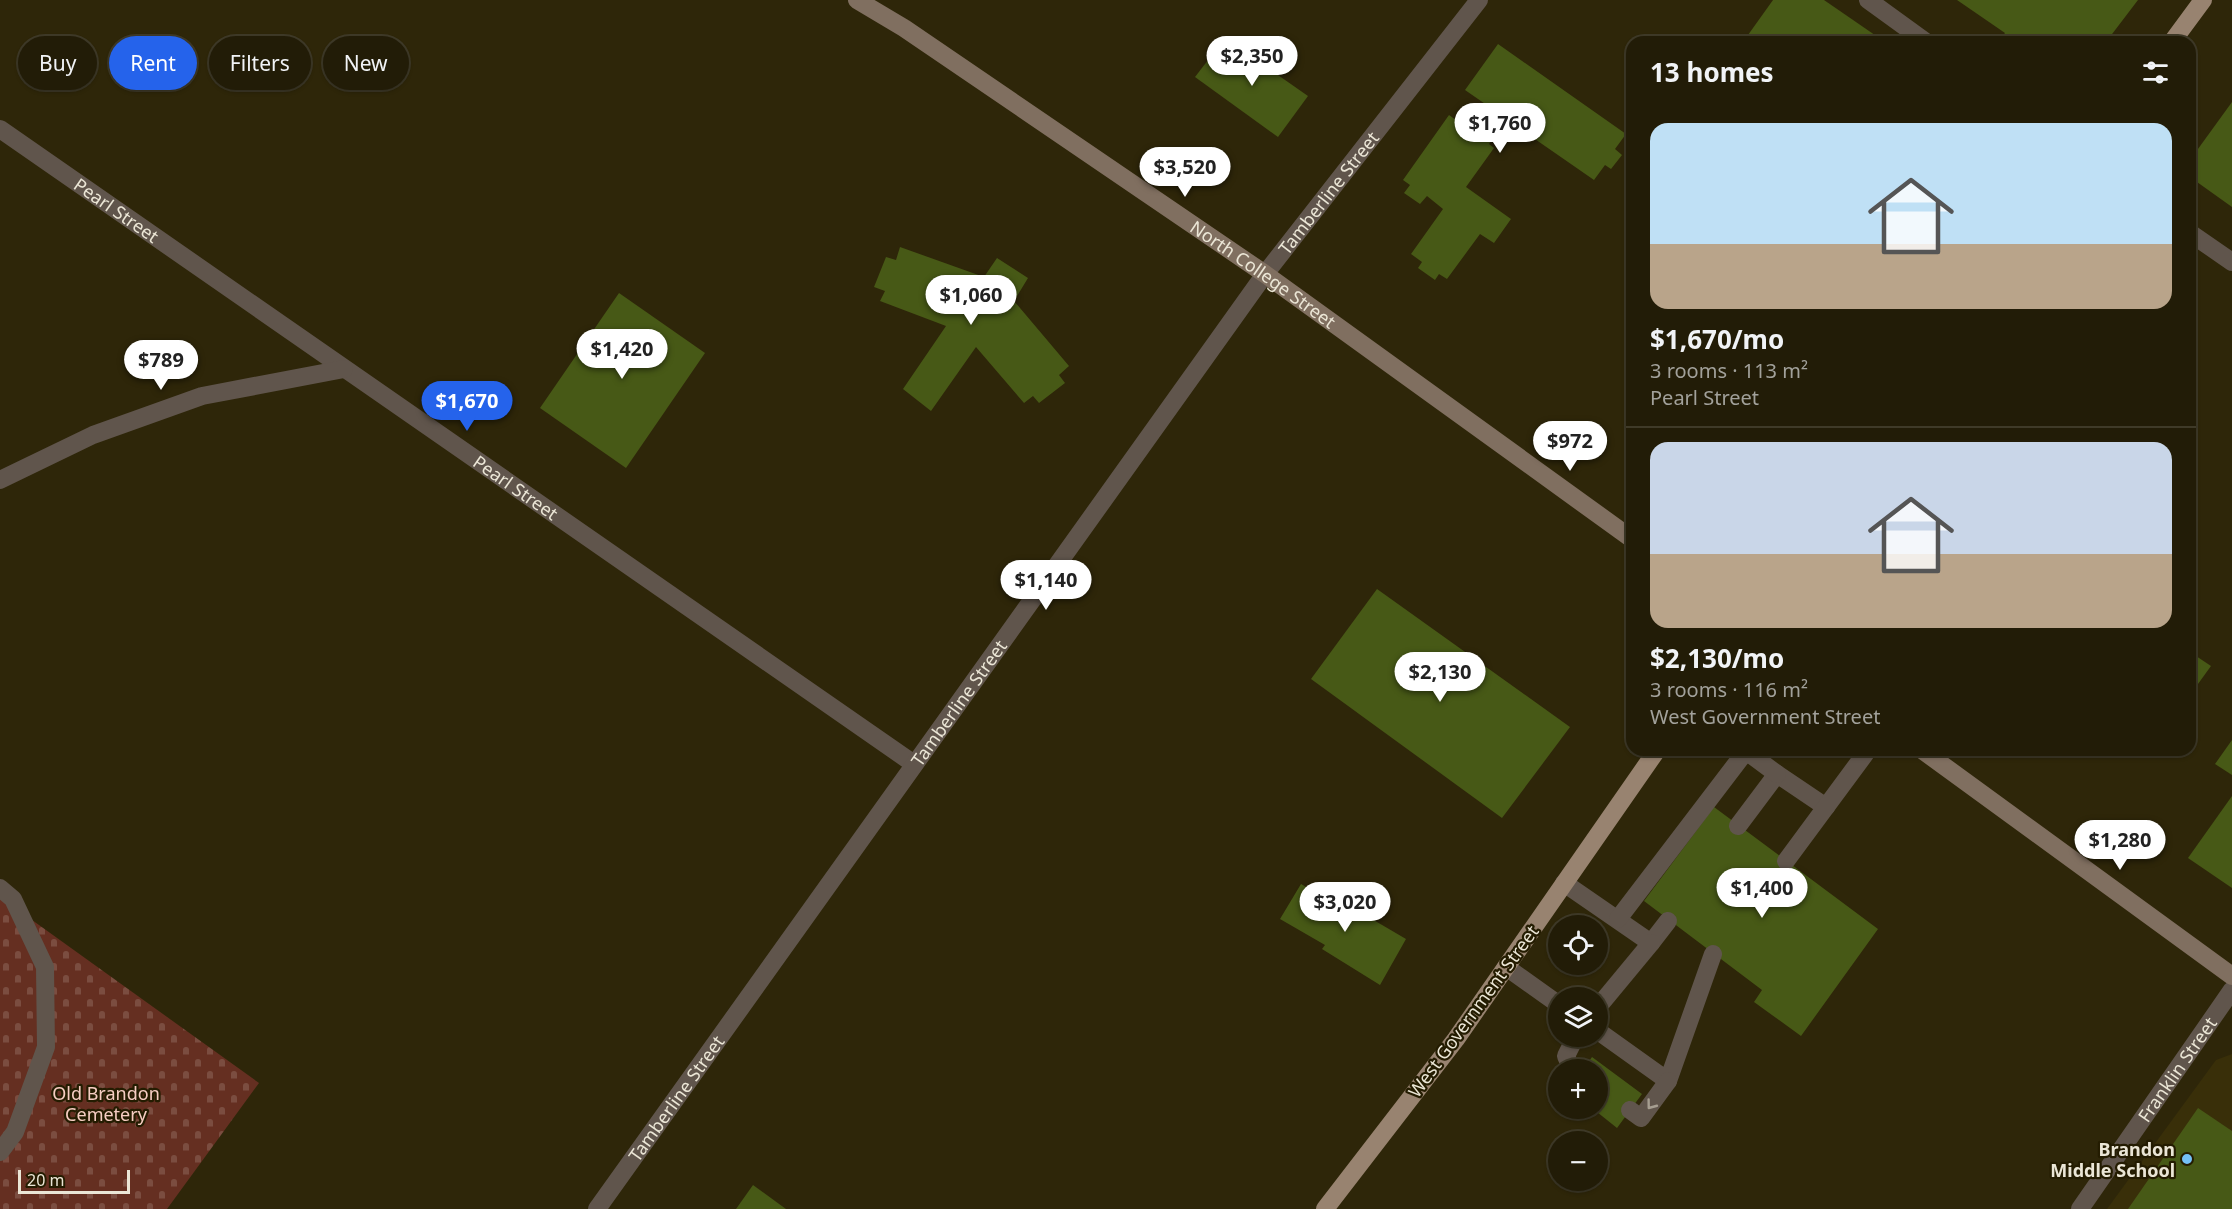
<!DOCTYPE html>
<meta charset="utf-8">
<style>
body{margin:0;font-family:"Noto Sans",sans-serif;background:#2e2915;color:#f1f3f6;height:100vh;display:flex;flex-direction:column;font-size:22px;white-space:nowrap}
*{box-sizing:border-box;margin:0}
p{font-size:20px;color:#a2a19b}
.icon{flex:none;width:33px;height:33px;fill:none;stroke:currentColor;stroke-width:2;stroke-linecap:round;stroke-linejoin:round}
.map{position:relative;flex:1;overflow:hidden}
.details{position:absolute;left:1626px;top:36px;width:570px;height:720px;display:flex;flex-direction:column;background:#221c07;border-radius:18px;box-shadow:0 2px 4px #0004,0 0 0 2px #3f3a28}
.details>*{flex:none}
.top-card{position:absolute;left:18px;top:36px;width:570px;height:54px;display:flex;gap:12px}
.tools{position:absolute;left:1548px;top:915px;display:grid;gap:12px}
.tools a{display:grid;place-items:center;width:60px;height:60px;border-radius:50%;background:#221c07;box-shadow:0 2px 4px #0004,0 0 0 2px #3f3a28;font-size:30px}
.scale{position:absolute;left:18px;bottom:15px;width:112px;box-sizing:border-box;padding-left:6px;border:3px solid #ebe6d6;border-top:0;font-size:16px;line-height:21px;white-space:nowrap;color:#ebe6d6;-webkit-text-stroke:4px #241c01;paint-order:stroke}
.price{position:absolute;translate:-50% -51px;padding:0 14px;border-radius:21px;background:#fff;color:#222;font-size:20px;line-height:39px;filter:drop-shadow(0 2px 3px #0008)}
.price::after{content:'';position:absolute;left:50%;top:36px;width:18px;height:14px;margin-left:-9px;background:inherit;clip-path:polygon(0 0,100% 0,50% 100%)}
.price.current{background:#2563eb;color:#fff}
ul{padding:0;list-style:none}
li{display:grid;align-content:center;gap:12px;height:318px;padding:0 24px}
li+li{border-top:2px solid #3f3a28}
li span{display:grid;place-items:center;height:186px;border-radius:18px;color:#555}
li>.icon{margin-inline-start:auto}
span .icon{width:108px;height:108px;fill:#fffc;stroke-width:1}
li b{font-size:26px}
h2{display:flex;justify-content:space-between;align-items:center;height:72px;padding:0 24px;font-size:26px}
.pill{padding:0 21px;border-radius:27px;background:#221c07;box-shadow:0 2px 4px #0004,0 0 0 2px #3f3a28;font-size:21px;line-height:54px}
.pill.current{background:#2563eb;color:#fff}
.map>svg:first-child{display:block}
</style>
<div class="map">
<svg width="2232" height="1209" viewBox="0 0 2232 1209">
<defs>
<pattern id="cemetery-stones" width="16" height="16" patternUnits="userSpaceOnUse" patternTransform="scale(1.5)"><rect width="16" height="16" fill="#652f21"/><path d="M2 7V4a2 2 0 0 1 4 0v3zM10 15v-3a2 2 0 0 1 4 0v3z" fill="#7b4d40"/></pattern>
</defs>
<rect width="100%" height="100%" fill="#2e2609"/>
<path fill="#392f09" d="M 2232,1054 L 2232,1209 L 2107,1209 L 2216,1060 Z"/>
<path fill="url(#cemetery-stones)" d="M 0,897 L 259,1083 L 167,1209 L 0,1209 Z"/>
<g fill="#475916">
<path d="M 1773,0 L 1824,0 L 1885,42 L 1743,42 Z"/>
<path d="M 1957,0 L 2138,0 L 2106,42 L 1998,42 L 2005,33 Z"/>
<path d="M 1225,38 L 1308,96 L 1278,137 L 1195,77 Z"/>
<path d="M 1498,44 L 1626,134 L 1615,149 L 1622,155 L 1611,169 L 1605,165 L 1594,180 L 1506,119 L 1489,144 L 1494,148 L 1466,187 L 1511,219 L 1494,243 L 1480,234 L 1447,279 L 1439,274 L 1435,280 L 1418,268 L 1422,262 L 1411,254 L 1443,209 L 1427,196 L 1420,204 L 1404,193 L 1410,185 L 1403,180 L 1449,115 L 1474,133 L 1491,108 L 1465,90 Z"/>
<path d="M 2232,102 L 2232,207 L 2190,177 L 2190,160 Z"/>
<path d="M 900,247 L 984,277 L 997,258 L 1028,278 L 1014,301 L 1069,366 L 1059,375 L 1065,383 L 1039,403 L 1033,396 L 1024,403 L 976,347 L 931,411 L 903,389 L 946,326 L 880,301 L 885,291 L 874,287 L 886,257 L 896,260 Z"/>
<path d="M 619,293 L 705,353 L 626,468 L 540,408 Z"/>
<path d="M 1377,589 L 1570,727 L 1502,818 L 1311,679 Z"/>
<path d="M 2190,652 L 2211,666 L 2190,695 Z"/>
<path d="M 2232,740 L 2232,775 L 2215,764 Z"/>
<path d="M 2232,796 L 2232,888 L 2188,858 Z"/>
<path d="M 1714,807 L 1878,929 L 1801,1036 L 1754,1002 L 1762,990 L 1644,901 Z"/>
<path d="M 1301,884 L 1346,910 L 1348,905 L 1406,939 L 1380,985 L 1322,949 L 1325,945 L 1280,919 Z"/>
<path d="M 1592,1057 L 1642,1094 L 1617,1128 L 1592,1108 L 1598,1108 L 1598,1070 L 1583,1070 Z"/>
<path d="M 2198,1108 L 2232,1131 L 2232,1209 L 2128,1209 Z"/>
<path d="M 753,1185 L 786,1209 L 736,1209 Z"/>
</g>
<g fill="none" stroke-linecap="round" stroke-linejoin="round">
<g stroke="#60554c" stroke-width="18">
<path d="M 1738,826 L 1777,774 L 1826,807"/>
<path d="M 1786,861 L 1868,750"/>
<path d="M 1564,883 L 1651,943 L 1668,921"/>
<path d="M 0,888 L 13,899 L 45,967 L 46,1047 L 15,1132 L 0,1152"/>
<path d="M 1618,919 L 1746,751 L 1777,774"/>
<path d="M 1506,967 L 1558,1004"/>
<path d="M 1598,1007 L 1651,943"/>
<path d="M 1598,1031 L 1668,1081 L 1713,954"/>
<path d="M 1572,1070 L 1566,1056 L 1576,1036"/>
<path d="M 1630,1110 L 1641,1118 L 1668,1081"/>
</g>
<g stroke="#60554c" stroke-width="18">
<path d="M 1868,0 L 1926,42"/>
<path id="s1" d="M 0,129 L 914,764"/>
<path d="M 2190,233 L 2232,262"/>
<path d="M 0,480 L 93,435 L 202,396 L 344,369"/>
<path id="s2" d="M 597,1209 L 1265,274 L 1479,0"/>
<path id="s3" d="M 2080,1209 L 2232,990"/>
</g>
<g stroke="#806f60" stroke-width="18">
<path id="s4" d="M 857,0 L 904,28 L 1265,274 L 1632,539"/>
<path d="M 1922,750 L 2232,976"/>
</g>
<g stroke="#988370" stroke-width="18">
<path d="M 2172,42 L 2203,0"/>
<path d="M 1325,1209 L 1456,1039 L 1657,750"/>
</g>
</g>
<defs><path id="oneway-chevron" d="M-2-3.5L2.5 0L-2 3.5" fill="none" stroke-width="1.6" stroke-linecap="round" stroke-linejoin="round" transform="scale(1.5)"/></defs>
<use stroke="#a69e91" href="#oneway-chevron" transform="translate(1651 1105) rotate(127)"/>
<circle fill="#74c0f6" stroke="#241c01" stroke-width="2" cx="2187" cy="1159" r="6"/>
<g text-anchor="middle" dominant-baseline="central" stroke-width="4.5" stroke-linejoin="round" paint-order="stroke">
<g font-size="18" fill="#ebe6d6" stroke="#241c01">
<text stroke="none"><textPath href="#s2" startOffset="1252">Tamberline Street</textPath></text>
<text stroke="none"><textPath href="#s1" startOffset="142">Pearl Street</textPath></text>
<text stroke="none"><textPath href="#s4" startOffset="490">North College Street</textPath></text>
<text stroke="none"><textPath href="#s1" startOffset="628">Pearl Street</textPath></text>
<text stroke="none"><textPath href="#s2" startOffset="622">Tamberline Street</textPath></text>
<text transform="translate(1473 1011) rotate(-54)">West Government Street</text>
<text stroke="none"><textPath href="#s3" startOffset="170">Franklin Street</textPath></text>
<text stroke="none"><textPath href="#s2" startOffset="136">Tamberline Street</textPath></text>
</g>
<g font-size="18" fill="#f6cdc2" stroke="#241c01">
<text x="106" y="1093">Old Brandon<tspan x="106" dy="21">Cemetery</tspan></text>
</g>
<g font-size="18" font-weight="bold" fill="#ebe6d6" stroke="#241c01" text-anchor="end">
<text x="2175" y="1149">Brandon<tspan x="2175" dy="21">Middle School</tspan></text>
</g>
</g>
</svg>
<div class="tools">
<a><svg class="icon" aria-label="locate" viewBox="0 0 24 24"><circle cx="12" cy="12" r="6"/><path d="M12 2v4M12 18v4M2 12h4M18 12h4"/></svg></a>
<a><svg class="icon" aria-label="layers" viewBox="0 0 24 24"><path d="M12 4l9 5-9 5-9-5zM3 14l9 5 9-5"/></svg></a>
<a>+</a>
<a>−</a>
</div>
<div class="scale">20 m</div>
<b class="price" style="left:1252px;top:87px">$2,350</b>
<b class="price" style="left:1500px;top:154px">$1,760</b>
<b class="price" style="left:1185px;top:198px">$3,520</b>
<b class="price" style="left:971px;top:326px">$1,060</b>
<b class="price" style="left:622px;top:380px">$1,420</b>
<b class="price" style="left:161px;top:391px">$789</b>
<b class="price current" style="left:467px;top:432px">$1,670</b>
<b class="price" style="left:1570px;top:472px">$972</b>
<b class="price" style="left:1046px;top:611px">$1,140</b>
<b class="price" style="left:1440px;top:703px">$2,130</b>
<b class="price" style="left:2120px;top:871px">$1,280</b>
<b class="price" style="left:1762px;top:919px">$1,400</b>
<b class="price" style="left:1345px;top:933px">$3,020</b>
<div class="top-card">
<a class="pill">Buy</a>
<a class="pill current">Rent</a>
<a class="pill">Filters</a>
<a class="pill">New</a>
</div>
<section class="details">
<h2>13 homes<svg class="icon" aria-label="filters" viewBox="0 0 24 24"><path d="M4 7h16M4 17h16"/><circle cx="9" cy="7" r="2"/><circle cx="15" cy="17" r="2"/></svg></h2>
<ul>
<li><span style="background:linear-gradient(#bfe0f5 65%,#b9a48a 0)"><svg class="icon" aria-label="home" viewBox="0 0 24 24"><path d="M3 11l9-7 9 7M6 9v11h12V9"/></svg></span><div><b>$1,670/mo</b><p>3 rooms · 113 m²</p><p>Pearl Street</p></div></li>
<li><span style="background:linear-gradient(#c9d6e8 60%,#b9a48a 0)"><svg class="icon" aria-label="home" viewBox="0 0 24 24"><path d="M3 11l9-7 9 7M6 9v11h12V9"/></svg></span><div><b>$2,130/mo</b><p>3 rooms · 116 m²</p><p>West Government Street</p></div></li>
</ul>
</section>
</div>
